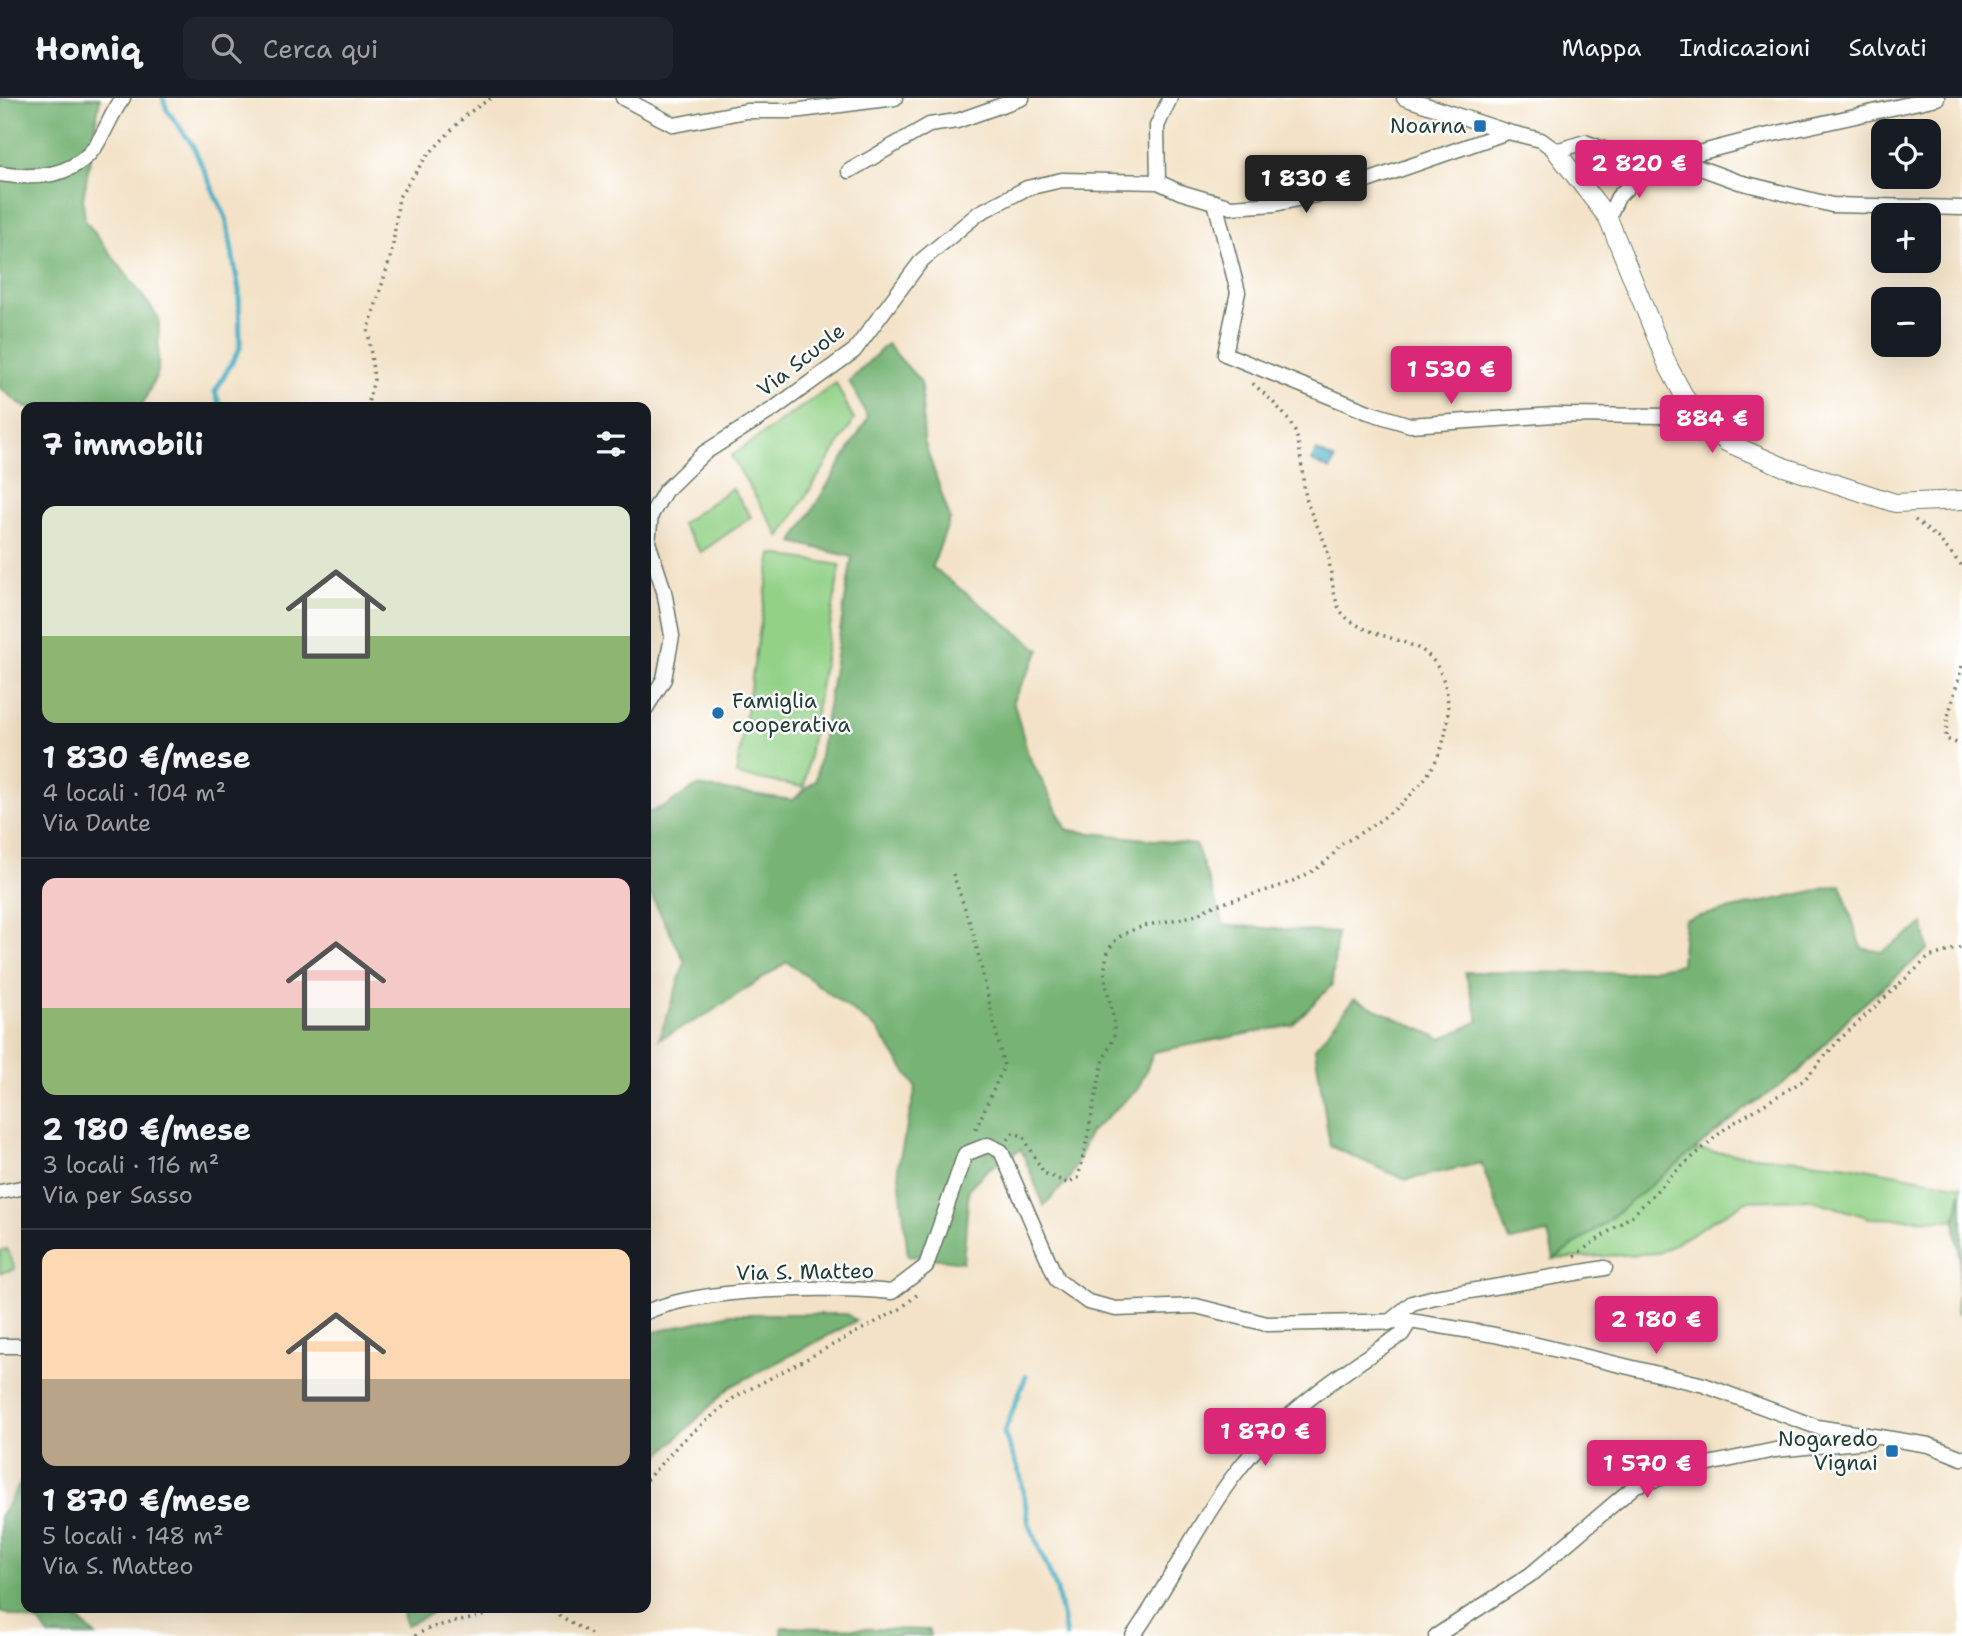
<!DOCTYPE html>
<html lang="it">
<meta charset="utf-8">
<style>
body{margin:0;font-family:"Shantell Sans",sans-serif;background:#20242c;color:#f1f3f6;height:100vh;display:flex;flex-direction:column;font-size:26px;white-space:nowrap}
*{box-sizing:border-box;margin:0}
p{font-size:23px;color:#9ea1a6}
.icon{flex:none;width:38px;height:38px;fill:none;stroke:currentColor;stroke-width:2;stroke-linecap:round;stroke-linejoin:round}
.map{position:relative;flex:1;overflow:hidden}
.panel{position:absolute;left:21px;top:304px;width:630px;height:1211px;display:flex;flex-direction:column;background:#171b24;border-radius:14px;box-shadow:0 7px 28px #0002}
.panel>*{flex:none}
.fabs{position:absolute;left:1871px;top:21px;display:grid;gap:14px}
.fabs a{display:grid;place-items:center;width:70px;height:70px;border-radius:14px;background:#171b24;box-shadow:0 7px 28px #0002;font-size:35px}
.price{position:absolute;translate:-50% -60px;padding:0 16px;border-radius:7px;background:#db2777;color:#fff;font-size:23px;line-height:46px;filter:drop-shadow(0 2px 4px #0008)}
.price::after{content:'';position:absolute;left:50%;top:42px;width:21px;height:16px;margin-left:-10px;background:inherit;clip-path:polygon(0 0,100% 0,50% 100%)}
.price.current{background:#222;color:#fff}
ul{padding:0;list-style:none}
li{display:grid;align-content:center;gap:14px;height:371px;padding:0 21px}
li+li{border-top:2px solid #363941}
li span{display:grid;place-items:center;height:217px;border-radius:14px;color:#555}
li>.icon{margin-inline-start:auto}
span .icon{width:126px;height:126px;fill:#fffc;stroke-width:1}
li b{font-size:30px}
h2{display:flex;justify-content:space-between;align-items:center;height:84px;padding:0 21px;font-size:30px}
header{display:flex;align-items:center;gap:42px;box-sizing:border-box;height:98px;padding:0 35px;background:#171b24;border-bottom:2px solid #363941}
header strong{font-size:33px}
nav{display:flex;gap:38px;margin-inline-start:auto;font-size:24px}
.search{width:490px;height:63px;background:#20242c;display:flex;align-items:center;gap:18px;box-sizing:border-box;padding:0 24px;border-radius:14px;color:#9ea1a6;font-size:26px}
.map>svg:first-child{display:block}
</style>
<header>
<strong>Homiq</strong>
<div class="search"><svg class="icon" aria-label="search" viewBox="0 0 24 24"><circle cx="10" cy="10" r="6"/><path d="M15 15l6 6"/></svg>Cerca qui</div>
<nav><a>Mappa</a><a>Indicazioni</a><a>Salvati</a></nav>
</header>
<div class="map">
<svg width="1962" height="1538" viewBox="0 0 1962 1538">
<rect width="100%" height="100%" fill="#fff"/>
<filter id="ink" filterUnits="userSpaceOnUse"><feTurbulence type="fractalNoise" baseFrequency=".0143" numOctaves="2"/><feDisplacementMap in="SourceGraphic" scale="14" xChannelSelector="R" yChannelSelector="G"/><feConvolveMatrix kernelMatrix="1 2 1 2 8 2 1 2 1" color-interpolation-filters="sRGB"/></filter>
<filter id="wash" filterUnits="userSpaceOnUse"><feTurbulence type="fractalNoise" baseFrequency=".00686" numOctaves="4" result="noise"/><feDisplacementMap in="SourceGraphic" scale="28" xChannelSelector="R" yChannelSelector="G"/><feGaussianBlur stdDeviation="1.57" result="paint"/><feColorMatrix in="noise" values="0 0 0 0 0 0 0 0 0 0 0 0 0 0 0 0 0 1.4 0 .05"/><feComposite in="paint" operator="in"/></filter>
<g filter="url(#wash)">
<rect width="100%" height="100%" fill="#f3e2c7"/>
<g fill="#93d187" stroke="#59875e" stroke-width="2">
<path d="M 836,285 L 854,322 L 780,439 L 731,358 Z"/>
<path d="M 732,390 L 751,419 L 701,454 L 681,426 Z"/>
<path d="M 772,456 L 840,467 L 804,689 L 736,677 Z"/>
<path d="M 1693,1052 L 1849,1067 L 1962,1088 L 1955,1122 L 1870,1120 L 1809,1101 L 1746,1103 L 1659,1155 L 1554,1161 L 1602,1127 Z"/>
<path d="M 7,1151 L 15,1171 L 0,1175 L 0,1153 Z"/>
</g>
<g fill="#76b374" stroke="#4a7854" stroke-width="2">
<path d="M 0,0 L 100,0 L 83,102 L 85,122 L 159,220 L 158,274 L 141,310 L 26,310 L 0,290 Z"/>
<path d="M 887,246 L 921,284 L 924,343 L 950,421 L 932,469 L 1040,552 L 1013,602 L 1028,656 L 1067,732 L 1196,747 L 1224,827 L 1337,835 L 1332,887 L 1292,927 L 1154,954 L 1138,991 L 1089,1035 L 1070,1080 L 1044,1108 L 1021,1051 L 987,1072 L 969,1090 L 963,1164 L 908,1157 L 898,1068 L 916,989 L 877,931 L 787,864 L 706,917 L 659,941 L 685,864 L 651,797 L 646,794 L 646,716 L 665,708 L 697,688 L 793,702 L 816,682 L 852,459 L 793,444 L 868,320 L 849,283 Z"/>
<path d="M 1841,787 L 1861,850 L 1882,854 L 1924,826 L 1928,851 L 1851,917 L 1797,976 L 1744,1012 L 1602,1127 L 1554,1161 L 1548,1135 L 1510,1143 L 1481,1065 L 1406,1082 L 1330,1048 L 1315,950 L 1354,901 L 1442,941 L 1479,923 L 1465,874 L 1629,875 L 1681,866 L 1685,821 Z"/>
<path d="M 1962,1094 L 1962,1217 L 1956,1215 L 1960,1162 L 1955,1122 Z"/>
<path d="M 730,1216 L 847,1216 L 856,1223 L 730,1289 L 646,1370 L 646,1236 Z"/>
<path d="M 26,1376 L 26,1510 L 66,1510 L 96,1538 L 49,1538 L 40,1525 L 0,1514 L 0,1419 Z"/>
<path d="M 402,1510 L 443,1510 L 406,1527 Z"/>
<path d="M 782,1529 L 929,1532 L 930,1538 L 782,1538 Z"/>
</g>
<path fill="#45aec4" stroke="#32767c" stroke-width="2" d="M 1317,353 L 1335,362 L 1330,372 L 1312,363 Z"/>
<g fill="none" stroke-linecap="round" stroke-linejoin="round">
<g stroke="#45aec4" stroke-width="5">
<path d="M 163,0 L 167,12 L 192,46 L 226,120 L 239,193 L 240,250 L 215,294 L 221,310"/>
<path d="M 1026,1278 L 1004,1335 L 1020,1376 L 1029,1426 L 1057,1492 L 1066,1538"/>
</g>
</g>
</g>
<g filter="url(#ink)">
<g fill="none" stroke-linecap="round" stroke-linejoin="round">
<defs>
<g id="minor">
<path d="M 623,0 L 674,27 L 746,13 L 793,13 L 895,0"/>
<path d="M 1404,0 L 1508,34"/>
<path d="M 1678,62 L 1739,84 L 1832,107 L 1962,110"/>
<path d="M 849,73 L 929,27 L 957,23 L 1022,0"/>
<path d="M 0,76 C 39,82 81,78 101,39 C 109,25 113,13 123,0"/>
<path d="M 1158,84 L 1157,28 L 1170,0"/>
<path d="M 1215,104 L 1238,194 L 1225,256 L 1368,314 L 1410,327 L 1554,317 L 1672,318 L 1689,307"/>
<path d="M 1608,120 L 1618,99 L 1648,68"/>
<path d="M 646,610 L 664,581 L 672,538 L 664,493 L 648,444 L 651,417 L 665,393 L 704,355 L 775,310 L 854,253 L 922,162 L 979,115 L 1027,90 L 1062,82 L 1158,84 L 1180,94 L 1231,109 L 1275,106 L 1347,90 L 1508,34 L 1541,42 L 1556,53 L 1585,44 L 1648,68 L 1760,39 L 1937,0"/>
<path d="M 0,1094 L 26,1089"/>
<path d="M 646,1214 C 704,1189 828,1188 892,1194 L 926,1168 L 965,1056 L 988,1047 L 1001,1053 L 1057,1182 L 1088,1204 L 1116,1211 L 1196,1208 L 1267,1226 L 1410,1223 L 1495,1237 L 1704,1287 L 1817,1329 L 1929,1347 L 1962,1360"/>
<path d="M 1388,1225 L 1412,1205 L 1435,1199 L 1605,1170"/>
<path d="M 0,1248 L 26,1248"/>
<path d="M 1133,1538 C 1169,1487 1195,1430 1232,1380 C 1277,1319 1339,1276 1402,1236 L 1410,1223"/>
<path d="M 1436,1538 L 1530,1477 L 1636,1387 L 1713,1365 L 1775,1352 L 1869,1343"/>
</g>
<path id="tertiary" d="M 1556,53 L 1608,120 L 1668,268 L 1689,307 L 1726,344 L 1784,369 L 1895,405 L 1962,402"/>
</defs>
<use href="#minor" stroke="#697767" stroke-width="17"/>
<use href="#tertiary" stroke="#697767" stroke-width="20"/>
<g stroke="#697767" stroke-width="3.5" stroke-dasharray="2 5" stroke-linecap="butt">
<path d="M 367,310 L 374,281 L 368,232 L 392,154 L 399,99 L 426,59 L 467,16 L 491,0"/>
<path d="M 1915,422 L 1939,441 L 1962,468"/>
<path d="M 1962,568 L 1947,622 L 1946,641 L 1962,647"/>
<path d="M 953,776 L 973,834 L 1004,968 L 974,1035"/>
<path d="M 1008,1042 L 1013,1035 L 1023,1038 L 1044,1075 L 1067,1085 L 1078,1080 C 1088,1041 1094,1001 1104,961 C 1106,953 1113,945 1114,937 C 1116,909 1097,880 1109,852 C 1120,825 1171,825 1195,817 C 1201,815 1207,810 1214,808 C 1254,794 1316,786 1340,747 C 1396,715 1448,679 1448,609 C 1448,591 1441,568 1427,556 C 1407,538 1346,537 1337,505 C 1331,487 1331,467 1326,448 C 1320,431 1310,417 1306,399 C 1302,382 1301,350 1296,336 C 1288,316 1267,298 1251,284"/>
<path d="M 1574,1158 L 1634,1116 L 1672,1077 L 1727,1029 L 1804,982 L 1839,942 L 1929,859 L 1962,849"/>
<path d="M 646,1382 L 681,1344 L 735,1299 L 900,1211 L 919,1195"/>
<path d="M 547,1510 L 594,1538"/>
<path d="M 415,1538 C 440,1521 474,1526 500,1510"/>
</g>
<use href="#minor" stroke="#fff" stroke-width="14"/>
<use href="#tertiary" stroke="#fff" stroke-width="18"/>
</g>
</g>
<g fill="#1f6fb2" stroke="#fff" stroke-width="2.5">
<rect x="1473" y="21" width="14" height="14" rx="3.5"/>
<circle cx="718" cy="615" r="7"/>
<rect x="1885" y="1346" width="14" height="14" rx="3.5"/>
</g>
<g text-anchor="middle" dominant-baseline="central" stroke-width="5" stroke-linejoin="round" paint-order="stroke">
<g font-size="21" fill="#1f3d34" stroke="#fff" text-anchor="end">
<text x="1466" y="28">Noarna</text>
<text x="732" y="603" text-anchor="start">Famiglia<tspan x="732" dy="24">cooperativa</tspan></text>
<text x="1878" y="1341">Nogaredo<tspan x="1878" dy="24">Vignai</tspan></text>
</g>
<g font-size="21" fill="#1f3d34" stroke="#fff">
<text transform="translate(801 262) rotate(-38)">Via Scuole</text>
<text transform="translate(805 1174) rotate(-1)">Via S. Matteo</text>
</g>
</g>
</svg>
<div class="fabs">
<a><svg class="icon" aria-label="locate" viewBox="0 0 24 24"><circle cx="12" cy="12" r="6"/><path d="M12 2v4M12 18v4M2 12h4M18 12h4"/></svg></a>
<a>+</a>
<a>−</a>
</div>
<b class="price" style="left:1639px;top:102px">2 820 €</b>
<b class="price current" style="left:1306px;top:117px">1 830 €</b>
<b class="price" style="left:1451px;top:308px">1 530 €</b>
<b class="price" style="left:1712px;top:357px">884 €</b>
<b class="price" style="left:1656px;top:1258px">2 180 €</b>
<b class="price" style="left:1265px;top:1370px">1 870 €</b>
<b class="price" style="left:1647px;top:1402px">1 570 €</b>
<section class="panel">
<h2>7 immobili<svg class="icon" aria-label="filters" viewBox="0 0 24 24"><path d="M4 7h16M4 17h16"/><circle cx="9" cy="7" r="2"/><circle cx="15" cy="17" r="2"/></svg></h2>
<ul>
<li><span style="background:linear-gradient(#dfe7d0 60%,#8fb573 0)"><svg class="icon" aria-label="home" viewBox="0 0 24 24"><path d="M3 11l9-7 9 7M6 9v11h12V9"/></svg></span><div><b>1 830 €/mese</b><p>4 locali · 104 m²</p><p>Via Dante</p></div></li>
<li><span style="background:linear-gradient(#f6c9c9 60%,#8fb573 0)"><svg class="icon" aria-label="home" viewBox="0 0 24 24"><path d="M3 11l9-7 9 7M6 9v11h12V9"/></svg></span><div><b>2 180 €/mese</b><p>3 locali · 116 m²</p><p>Via per Sasso</p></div></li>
<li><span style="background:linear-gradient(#ffd9b3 60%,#b9a48a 0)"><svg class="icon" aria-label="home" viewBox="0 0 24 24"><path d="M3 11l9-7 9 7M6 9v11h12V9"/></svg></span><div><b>1 870 €/mese</b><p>5 locali · 148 m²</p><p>Via S. Matteo</p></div></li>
</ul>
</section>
</div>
